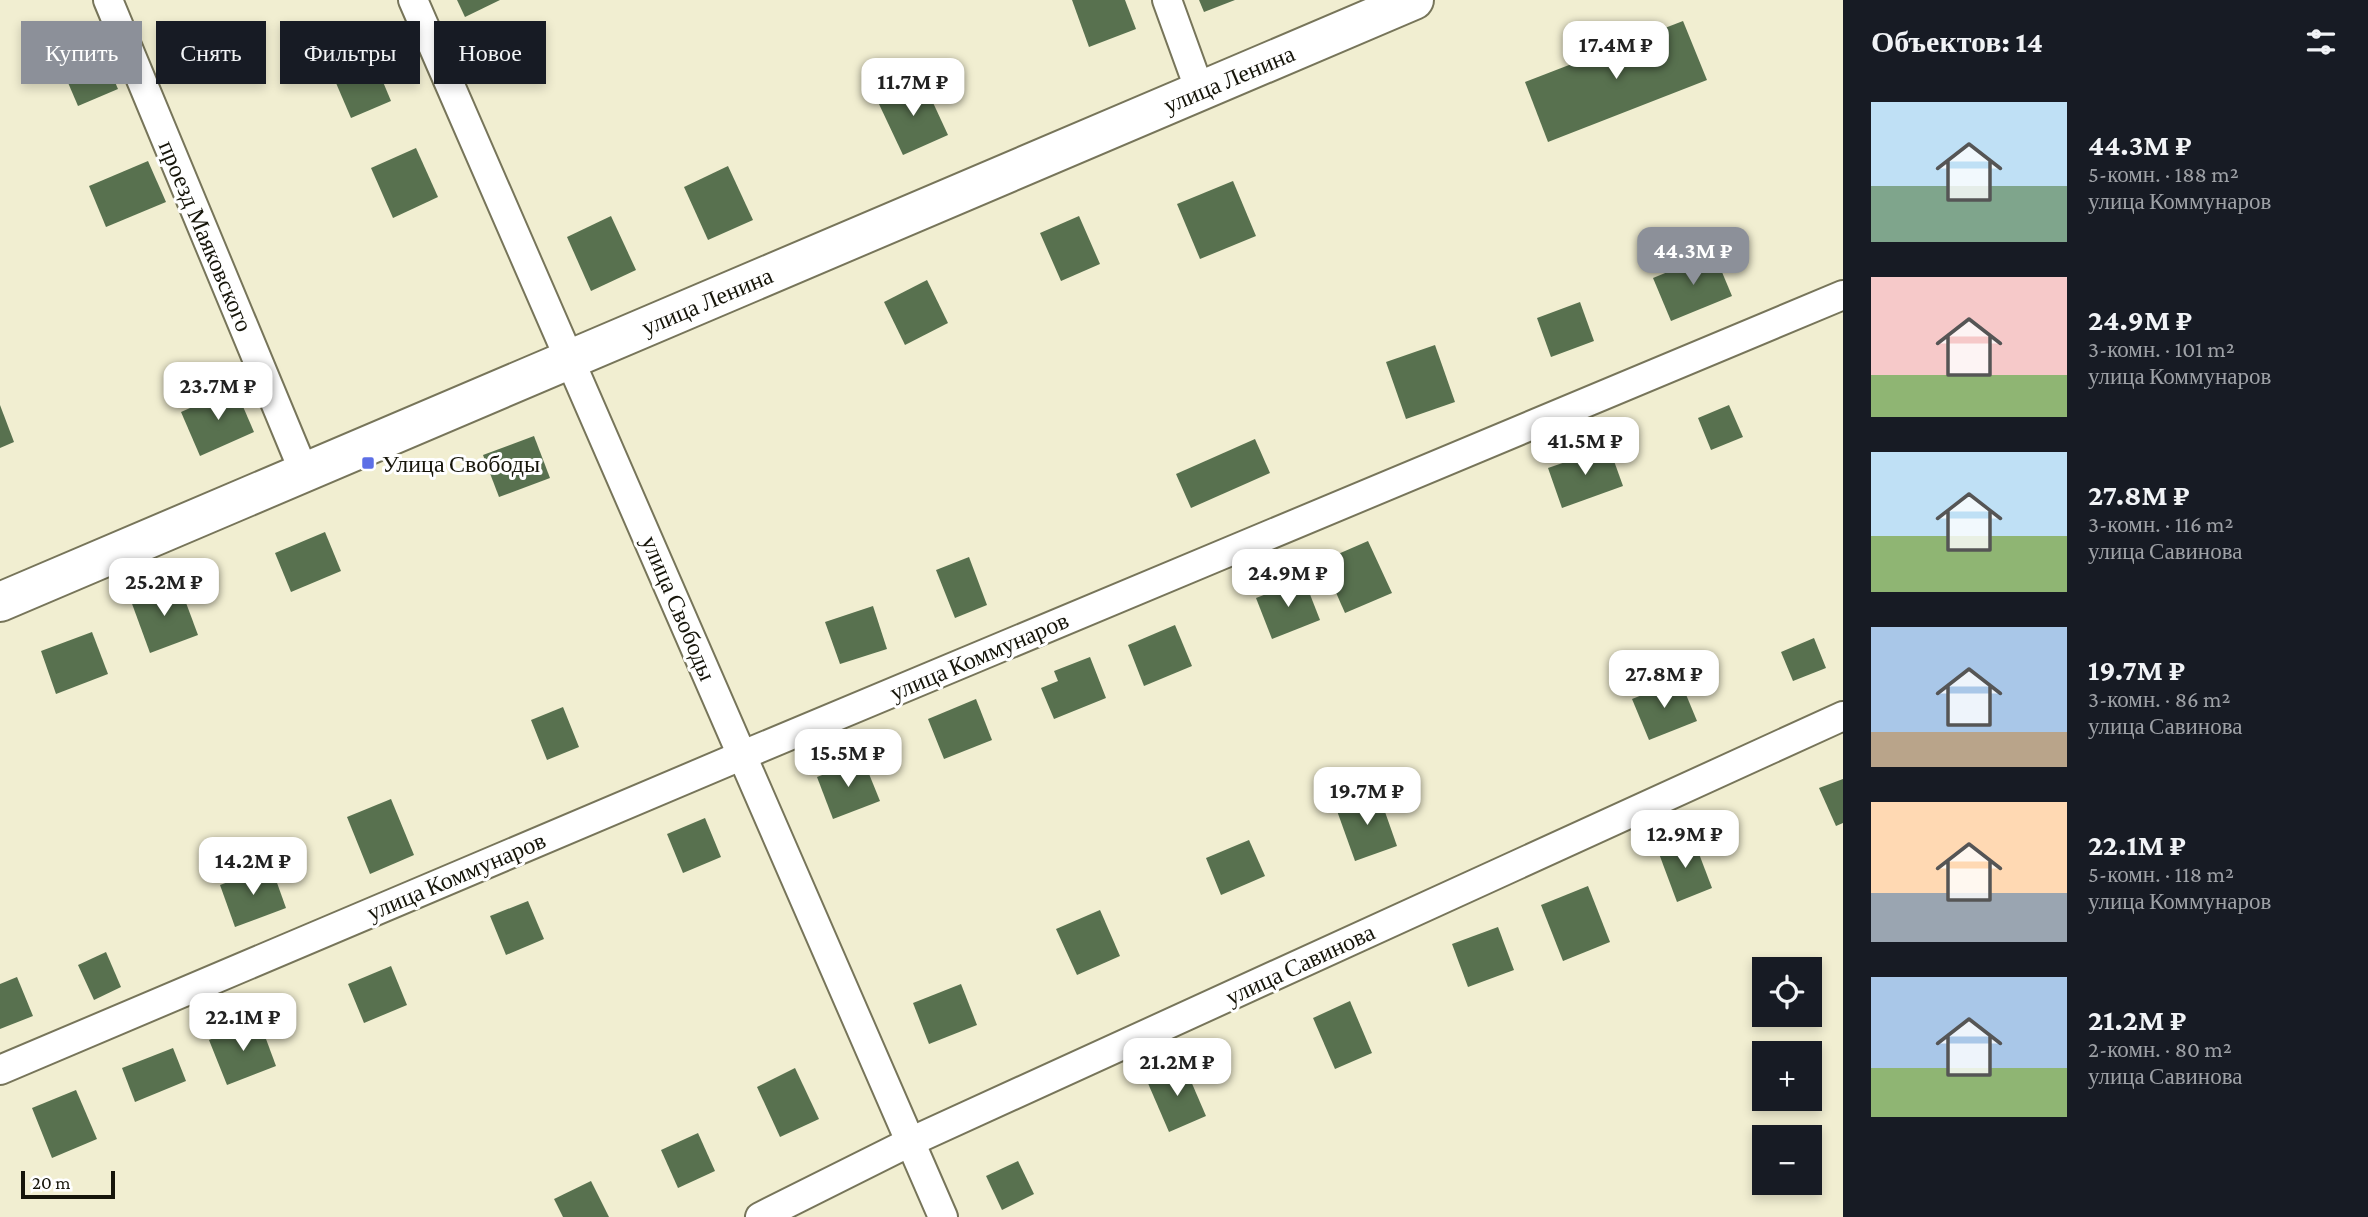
<!DOCTYPE html>
<html lang="ru">
<meta charset="utf-8">
<style>
body{margin:0;font-family:"Crimson Pro",serif;background:#20242c;color:#f1f3f6;height:100vh;display:flex;flex-direction:column;font-size:26px;white-space:nowrap}
*{box-sizing:border-box;margin:0}
p{font-size:23px;color:#9ea1a6}
.icon{flex:none;width:38px;height:38px;fill:none;stroke:currentColor;stroke-width:2;stroke-linecap:round;stroke-linejoin:round}
.map{position:relative;flex:1;overflow:hidden}
.panel{display:flex;flex-direction:column;background:#171b24;width:525px}
.panel>*{flex:none}
.top-card{position:absolute;left:21px;top:21px;width:665px;height:63px;display:flex;gap:14px}
.controls{position:absolute;left:1752px;top:957px;display:grid;gap:14px}
.controls a{display:grid;place-items:center;width:70px;height:70px;border-radius:0px;background:#171b24;box-shadow:0 4px 10px #0003;font-size:35px}
.scale{position:absolute;left:21px;bottom:18px;width:94px;box-sizing:border-box;padding-left:7px;border:4px solid #16150a;border-top:0;font-size:19px;line-height:24px;white-space:nowrap;color:#16150a;-webkit-text-stroke:5px #fff;paint-order:stroke}
.price{position:absolute;translate:-50% -60px;padding:0 16px;border-radius:14px;background:#fff;color:#222;font-size:23px;line-height:46px;filter:drop-shadow(0 2px 4px #0008)}
.price::after{content:'';position:absolute;left:50%;top:42px;width:21px;height:16px;margin-left:-10px;background:inherit;clip-path:polygon(0 0,100% 0,50% 100%)}
.price.active{background:#8c9099;color:#fff}
ul{padding:0;list-style:none}
li{display:flex;align-items:center;gap:21px;height:175px;padding:0 28px}
li span{display:grid;place-items:center;flex:none;width:196px;height:140px;border-radius:0px;color:#555}
li>.icon{margin-inline-start:auto}
span .icon{width:84px;height:84px;fill:#fffc;stroke-width:1}
li b{font-size:30px}
h2{display:flex;justify-content:space-between;align-items:center;height:84px;padding:0 28px;font-size:30px}
.tag{padding:0 24px;border-radius:0px;background:#171b24;box-shadow:0 4px 10px #0003;font-size:24px;line-height:63px}
.tag.active{background:#8c9099;color:#fff}
main{display:flex;flex:1;min-height:0}
.map>svg:first-child{display:block}
</style>
<main>
<div class="map">
<svg width="1843" height="1217" viewBox="0 0 1843 1217">
<rect width="100%" height="100%" fill="#f1eed1"/>
<g fill="#58714f">
<path d="M 457,0 L 500,0 L 465,17 Z"/>
<path d="M 1072,0 L 1125,0 L 1136,29 L 1089,47 Z"/>
<path d="M 1199,0 L 1235,0 L 1204,12 Z"/>
<path d="M 1683,21 L 1707,80 L 1548,142 L 1525,82 Z"/>
<path d="M 100,47 L 118,89 L 78,106 L 60,64 Z"/>
<path d="M 373,58 L 391,101 L 351,118 L 333,76 Z"/>
<path d="M 923,81 L 948,135 L 903,155 L 878,102 Z"/>
<path d="M 416,148 L 438,197 L 393,218 L 371,168 Z"/>
<path d="M 148,161 L 166,202 L 106,227 L 89,186 Z"/>
<path d="M 728,166 L 753,220 L 708,240 L 684,187 Z"/>
<path d="M 1233,181 L 1256,236 L 1200,259 L 1177,204 Z"/>
<path d="M 611,216 L 636,270 L 591,291 L 567,237 Z"/>
<path d="M 1079,216 L 1100,264 L 1061,281 L 1040,233 Z"/>
<path d="M 1714,253 L 1732,296 L 1671,321 L 1653,278 Z"/>
<path d="M 927,280 L 948,323 L 905,345 L 884,302 Z"/>
<path d="M 1580,302 L 1594,341 L 1551,357 L 1537,318 Z"/>
<path d="M 1435,345 L 1455,402 L 1406,419 L 1386,362 Z"/>
<path d="M 235,388 L 254,432 L 200,456 L 181,412 Z"/>
<path d="M 0,405 L 14,442 L 0,448 Z"/>
<path d="M 1729,405 L 1743,437 L 1711,450 L 1698,418 Z"/>
<path d="M 534,436 L 550,478 L 499,497 L 483,455 Z"/>
<path d="M 1255,439 L 1270,473 L 1191,508 L 1176,474 Z"/>
<path d="M 1609,447 L 1623,486 L 1562,508 L 1548,468 Z"/>
<path d="M 325,532 L 341,571 L 291,592 L 275,553 Z"/>
<path d="M 1368,541 L 1392,593 L 1345,613 L 1322,561 Z"/>
<path d="M 969,557 L 987,605 L 955,618 L 936,570 Z"/>
<path d="M 1304,579 L 1320,620 L 1272,639 L 1256,598 Z"/>
<path d="M 179,584 L 198,635 L 150,653 L 131,601 Z"/>
<path d="M 873,606 L 887,649 L 840,664 L 825,622 Z"/>
<path d="M 1175,625 L 1192,666 L 1144,686 L 1128,645 Z"/>
<path d="M 92,632 L 108,674 L 56,694 L 41,651 Z"/>
<path d="M 1814,638 L 1826,668 L 1793,681 L 1781,652 Z"/>
<path d="M 1090,657 L 1106,698 L 1054,719 L 1041,688 L 1058,681 L 1054,671 Z"/>
<path d="M 1680,680 L 1697,721 L 1649,740 L 1632,699 Z"/>
<path d="M 976,699 L 992,740 L 944,759 L 928,719 Z"/>
<path d="M 563,707 L 579,747 L 547,760 L 531,720 Z"/>
<path d="M 863,759 L 880,801 L 833,819 L 817,777 Z"/>
<path d="M 1843,779 L 1843,823 L 1836,826 L 1819,788 Z"/>
<path d="M 1378,792 L 1397,846 L 1355,861 L 1336,808 Z"/>
<path d="M 391,799 L 414,855 L 370,874 L 347,817 Z"/>
<path d="M 705,818 L 721,857 L 683,873 L 667,834 Z"/>
<path d="M 1693,838 L 1712,888 L 1677,902 L 1658,851 Z"/>
<path d="M 1249,840 L 1265,876 L 1221,895 L 1206,858 Z"/>
<path d="M 271,866 L 286,908 L 235,927 L 220,885 Z"/>
<path d="M 1588,886 L 1610,942 L 1563,961 L 1541,905 Z"/>
<path d="M 528,901 L 544,939 L 506,955 L 490,916 Z"/>
<path d="M 1100,910 L 1120,956 L 1077,975 L 1056,929 Z"/>
<path d="M 1498,927 L 1514,970 L 1468,987 L 1452,944 Z"/>
<path d="M 106,952 L 121,987 L 94,1000 L 78,965 Z"/>
<path d="M 391,966 L 407,1005 L 364,1023 L 348,984 Z"/>
<path d="M 17,977 L 33,1016 L 0,1029 L 0,984 Z"/>
<path d="M 961,984 L 977,1025 L 929,1044 L 913,1003 Z"/>
<path d="M 1350,1001 L 1372,1053 L 1335,1069 L 1313,1018 Z"/>
<path d="M 259,1020 L 276,1066 L 227,1085 L 209,1040 Z"/>
<path d="M 173,1048 L 186,1081 L 135,1102 L 122,1068 Z"/>
<path d="M 1184,1065 L 1206,1116 L 1169,1132 L 1147,1081 Z"/>
<path d="M 795,1068 L 819,1119 L 780,1137 L 757,1087 Z"/>
<path d="M 76,1090 L 97,1139 L 52,1158 L 32,1108 Z"/>
<path d="M 698,1133 L 715,1171 L 678,1188 L 661,1150 Z"/>
<path d="M 1018,1161 L 1034,1194 L 1002,1210 L 986,1176 Z"/>
<path d="M 591,1181 L 609,1217 L 563,1217 L 554,1199 Z"/>
</g>
<g fill="none" stroke-linecap="round" stroke-linejoin="round">
<defs>
<g id="street">
<path d="M 108,0 L 304,472"/>
<path d="M 413,0 L 943,1217"/>
<path d="M 1167,0 L 1200,91"/>
<path d="M 0,1070 L 743,755 L 1843,295"/>
<path d="M 760,1217 L 910,1142 L 1843,716"/>
</g>
<path id="secondary" d="M 0,602 L 1414,0"/>
</defs>
<use href="#street" stroke="#77755a" stroke-width="32"/>
<use href="#secondary" stroke="#77755a" stroke-width="42"/>
<use href="#street" stroke="#fff" stroke-width="28"/>
<use href="#secondary" stroke="#fff" stroke-width="38"/>
</g>
<rect fill="#5d6fe6" stroke="#fff" stroke-width="2.5" x="361" y="456" width="14" height="14" rx="3.5"/>
<g text-anchor="middle" dominant-baseline="central" stroke-width="6" stroke-linejoin="round" paint-order="stroke">
<g font-size="24" fill="#16150a" stroke="#fff">
<text transform="translate(1229 79) rotate(-23)">улица Ленина</text>
<text transform="translate(206 236) rotate(67)">проезд Маяковского</text>
<text transform="translate(707 301) rotate(-23)">улица Ленина</text>
<text transform="translate(679 608) rotate(67)">улица Свободы</text>
<text transform="translate(979 656) rotate(-23)">улица Коммунаров</text>
<text transform="translate(456 876) rotate(-23)">улица Коммунаров</text>
<text transform="translate(1300 964) rotate(-25)">улица Савинова</text>
</g>
<g font-size="24" fill="#16150a" stroke="#fff" text-anchor="start">
<text x="382" y="463">Улица Свободы</text>
</g>
</g>
</svg>
<div class="controls">
<a><svg class="icon" aria-label="locate" viewBox="0 0 24 24"><circle cx="12" cy="12" r="6"/><path d="M12 2v4M12 18v4M2 12h4M18 12h4"/></svg></a>
<a>+</a>
<a>−</a>
</div>
<div class="scale">20 m</div>
<b class="price" style="left:1616px;top:81px">17.4M ₽</b>
<b class="price" style="left:913px;top:118px">11.7M ₽</b>
<b class="price active" style="left:1693px;top:287px">44.3M ₽</b>
<b class="price" style="left:218px;top:422px">23.7M ₽</b>
<b class="price" style="left:1585px;top:477px">41.5M ₽</b>
<b class="price" style="left:1288px;top:609px">24.9M ₽</b>
<b class="price" style="left:164px;top:618px">25.2M ₽</b>
<b class="price" style="left:1664px;top:710px">27.8M ₽</b>
<b class="price" style="left:848px;top:789px">15.5M ₽</b>
<b class="price" style="left:1367px;top:827px">19.7M ₽</b>
<b class="price" style="left:1685px;top:870px">12.9M ₽</b>
<b class="price" style="left:253px;top:897px">14.2M ₽</b>
<b class="price" style="left:243px;top:1053px">22.1M ₽</b>
<b class="price" style="left:1177px;top:1098px">21.2M ₽</b>
<div class="top-card">
<a class="tag active">Купить</a>
<a class="tag">Снять</a>
<a class="tag">Фильтры</a>
<a class="tag">Новое</a>
</div>
</div>
<section class="panel">
<h2>Объектов: 14<svg class="icon" aria-label="filters" viewBox="0 0 24 24"><path d="M4 7h16M4 17h16"/><circle cx="9" cy="7" r="2"/><circle cx="15" cy="17" r="2"/></svg></h2>
<ul>
<li><span style="background:linear-gradient(#bfe0f5 60%,#7fa58c 0)"><svg class="icon" aria-label="home" viewBox="0 0 24 24"><path d="M3 11l9-7 9 7M6 9v11h12V9"/></svg></span><div><b>44.3M ₽</b><p>5-комн. · 188 m²</p><p>улица Коммунаров</p></div></li>
<li><span style="background:linear-gradient(#f6c9c9 70%,#8fb573 0)"><svg class="icon" aria-label="home" viewBox="0 0 24 24"><path d="M3 11l9-7 9 7M6 9v11h12V9"/></svg></span><div><b>24.9M ₽</b><p>3-комн. · 101 m²</p><p>улица Коммунаров</p></div></li>
<li><span style="background:linear-gradient(#bfe0f5 60%,#8fb573 0)"><svg class="icon" aria-label="home" viewBox="0 0 24 24"><path d="M3 11l9-7 9 7M6 9v11h12V9"/></svg></span><div><b>27.8M ₽</b><p>3-комн. · 116 m²</p><p>улица Савинова</p></div></li>
<li><span style="background:linear-gradient(#a9c7e8 75%,#b9a48a 0)"><svg class="icon" aria-label="home" viewBox="0 0 24 24"><path d="M3 11l9-7 9 7M6 9v11h12V9"/></svg></span><div><b>19.7M ₽</b><p>3-комн. · 86 m²</p><p>улица Савинова</p></div></li>
<li><span style="background:linear-gradient(#ffd9b3 65%,#9aa5b1 0)"><svg class="icon" aria-label="home" viewBox="0 0 24 24"><path d="M3 11l9-7 9 7M6 9v11h12V9"/></svg></span><div><b>22.1M ₽</b><p>5-комн. · 118 m²</p><p>улица Коммунаров</p></div></li>
<li><span style="background:linear-gradient(#a9c7e8 65%,#8fb573 0)"><svg class="icon" aria-label="home" viewBox="0 0 24 24"><path d="M3 11l9-7 9 7M6 9v11h12V9"/></svg></span><div><b>21.2M ₽</b><p>2-комн. · 80 m²</p><p>улица Савинова</p></div></li>
</ul>
</section>
</main>
